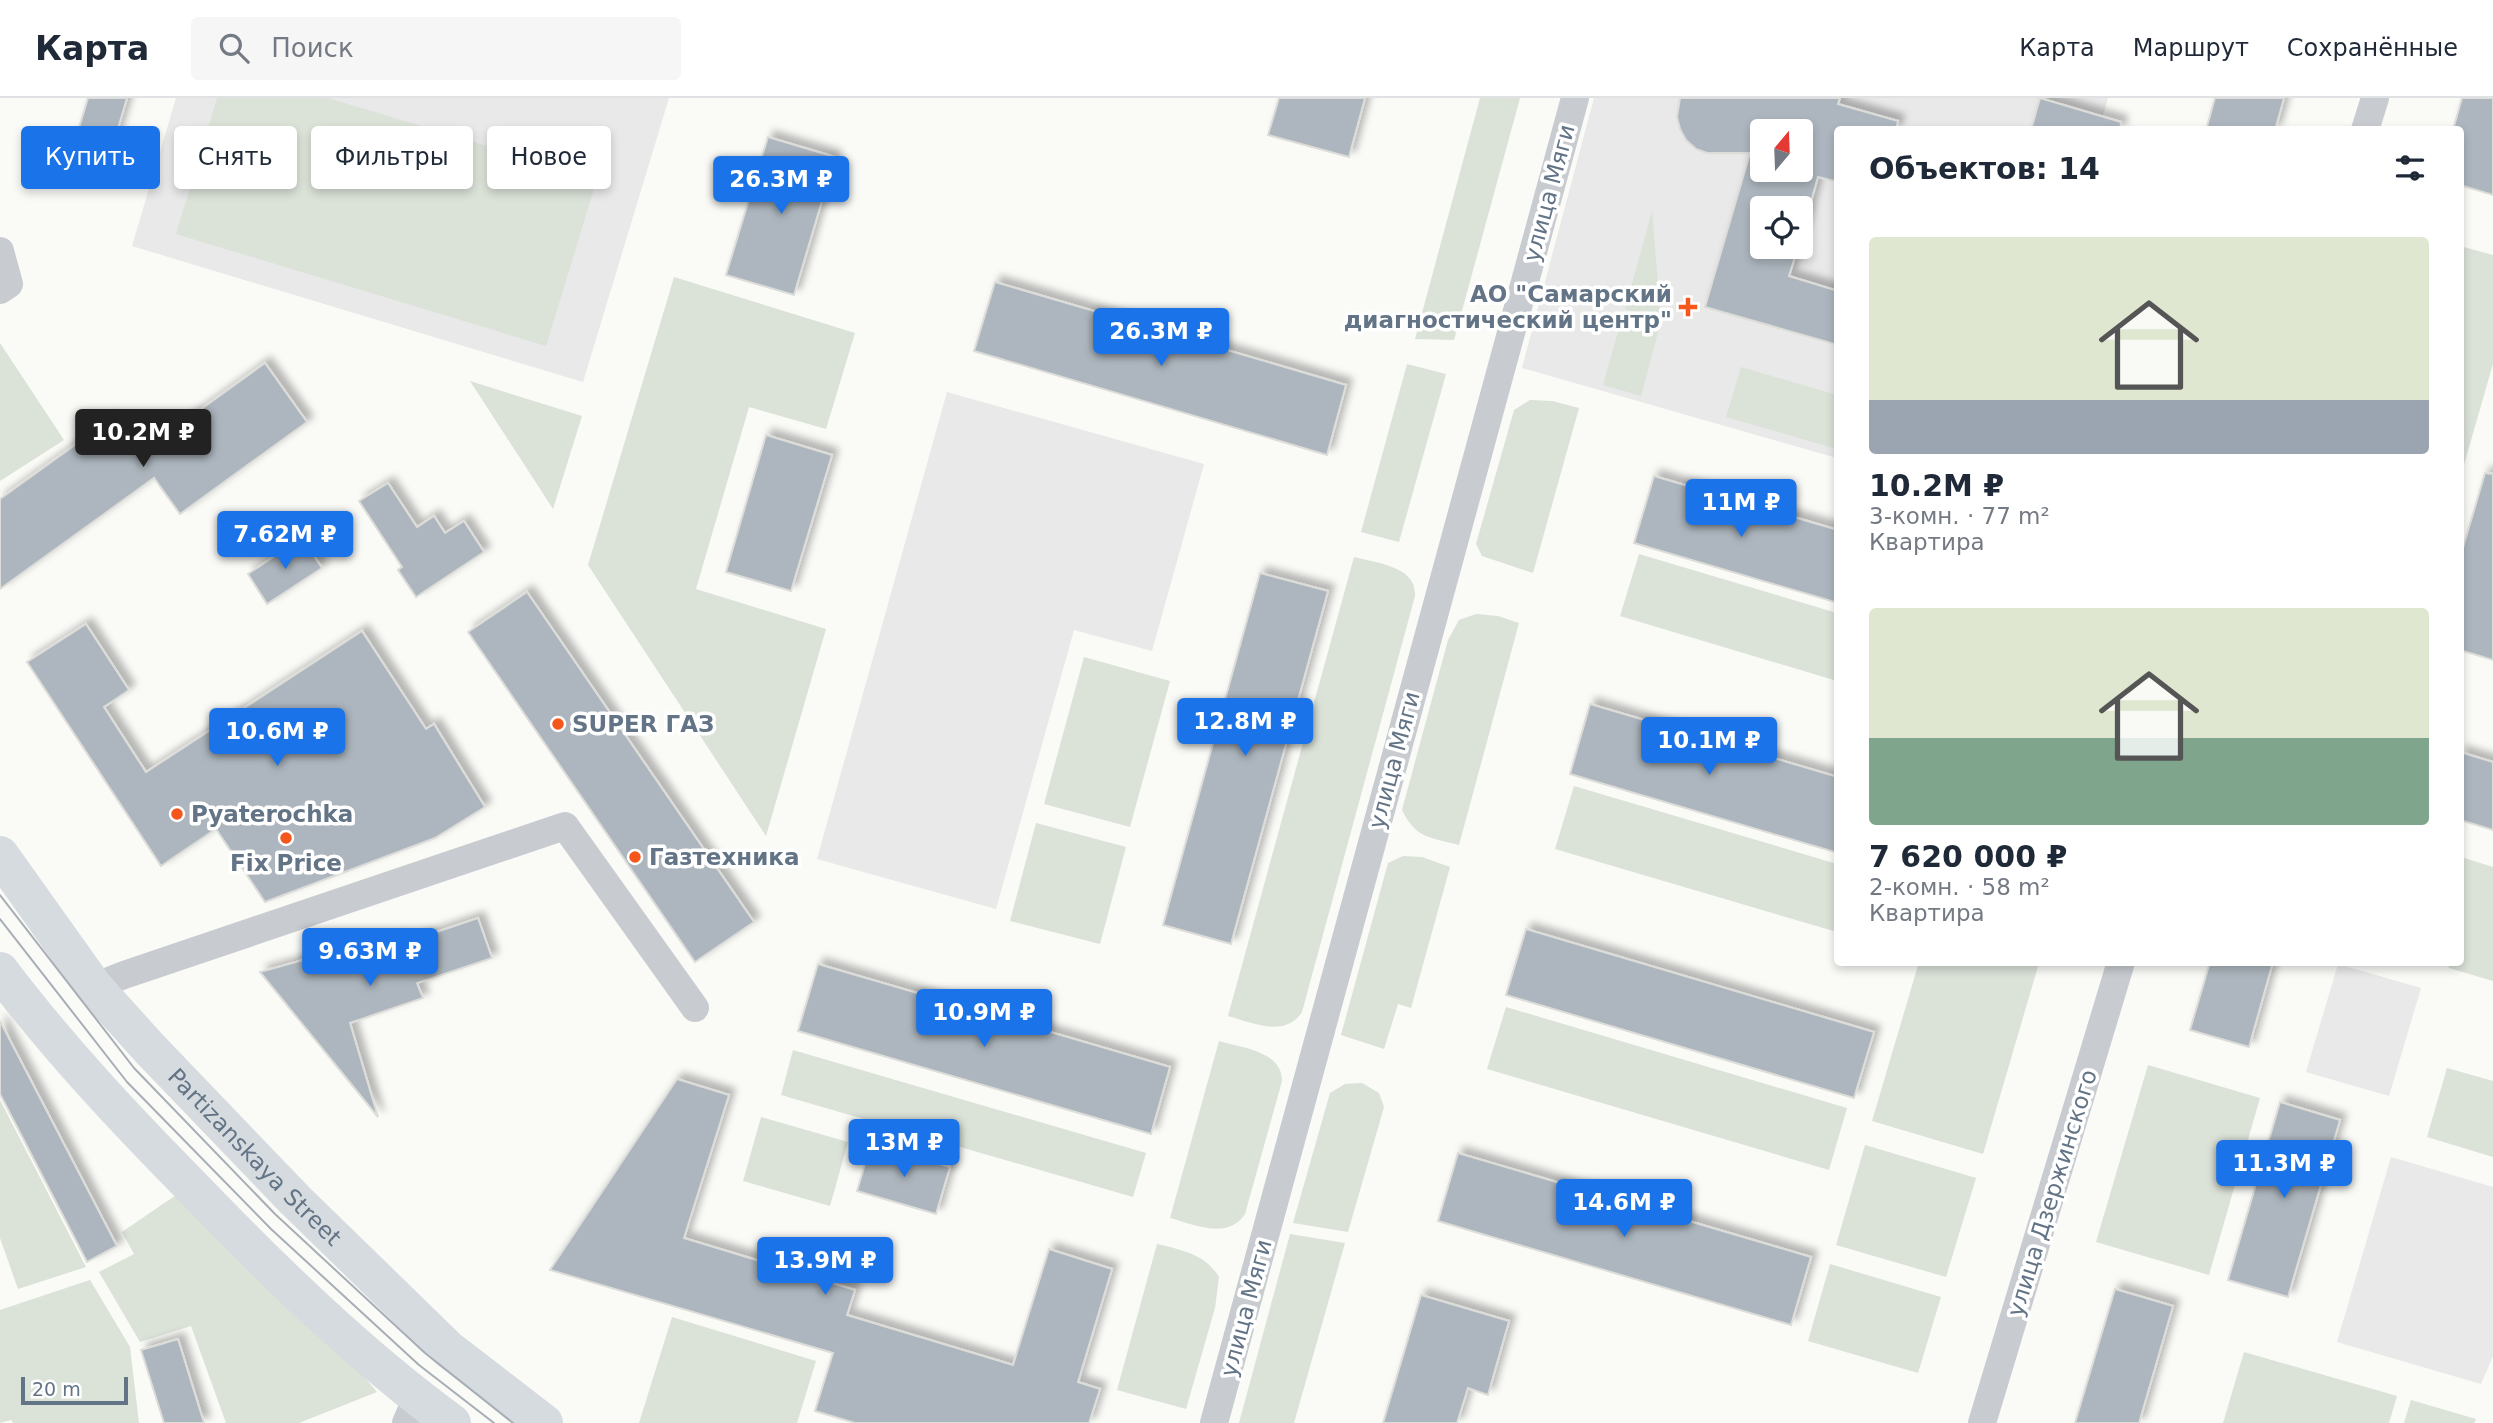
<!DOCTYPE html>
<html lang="ru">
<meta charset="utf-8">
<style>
body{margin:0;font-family:"DejaVu Sans",sans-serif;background:#f6f6f7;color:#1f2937;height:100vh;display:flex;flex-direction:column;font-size:26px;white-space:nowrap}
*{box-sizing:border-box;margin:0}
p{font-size:23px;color:#747a83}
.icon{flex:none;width:38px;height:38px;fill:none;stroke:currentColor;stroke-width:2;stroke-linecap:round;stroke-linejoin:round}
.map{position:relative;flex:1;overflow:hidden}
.sheet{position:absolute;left:1834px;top:28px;width:630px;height:840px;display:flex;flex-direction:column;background:#fff;border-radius:7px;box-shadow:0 4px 10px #0003}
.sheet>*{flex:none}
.guide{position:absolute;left:21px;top:28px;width:665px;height:63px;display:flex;gap:14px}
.needle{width:46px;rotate:19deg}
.tools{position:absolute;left:1750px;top:21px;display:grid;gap:14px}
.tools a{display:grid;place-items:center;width:63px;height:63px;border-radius:7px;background:#fff;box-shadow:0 4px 10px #0003;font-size:35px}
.scale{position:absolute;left:21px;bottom:18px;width:107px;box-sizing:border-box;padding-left:7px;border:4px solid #627486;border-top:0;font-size:19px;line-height:24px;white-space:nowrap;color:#627486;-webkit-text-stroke:5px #fff;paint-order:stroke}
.price{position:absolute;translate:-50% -60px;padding:0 16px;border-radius:7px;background:#1a73e8;color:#fff;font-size:23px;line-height:46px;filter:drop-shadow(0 2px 4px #0008)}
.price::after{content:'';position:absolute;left:50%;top:42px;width:21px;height:16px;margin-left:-10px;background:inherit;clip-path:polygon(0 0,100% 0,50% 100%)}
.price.selected{background:#222;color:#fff}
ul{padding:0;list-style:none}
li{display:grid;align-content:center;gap:14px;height:371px;padding:0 35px}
li span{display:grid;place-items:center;height:217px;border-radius:7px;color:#555}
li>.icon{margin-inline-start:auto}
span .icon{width:126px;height:126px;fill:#fffc;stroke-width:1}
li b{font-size:30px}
h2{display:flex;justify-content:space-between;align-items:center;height:84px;padding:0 35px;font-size:30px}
.chip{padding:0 24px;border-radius:7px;background:#fff;box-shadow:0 4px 10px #0003;font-size:24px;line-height:63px}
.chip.selected{background:#1a73e8;color:#fff}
header{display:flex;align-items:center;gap:42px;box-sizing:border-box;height:98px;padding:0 35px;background:#fff;border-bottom:2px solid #e0e1e3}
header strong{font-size:33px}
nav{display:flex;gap:38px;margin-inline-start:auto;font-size:24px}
.search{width:490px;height:63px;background:#f6f6f7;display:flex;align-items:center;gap:18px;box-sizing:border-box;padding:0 24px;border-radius:7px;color:#747a83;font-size:26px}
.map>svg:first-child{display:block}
</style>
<header>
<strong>Карта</strong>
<div class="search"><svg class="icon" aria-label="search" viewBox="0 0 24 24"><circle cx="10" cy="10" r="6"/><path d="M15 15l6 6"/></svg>Поиск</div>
<nav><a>Карта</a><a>Маршрут</a><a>Сохранённые</a></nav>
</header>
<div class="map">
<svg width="2493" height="1325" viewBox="0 0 2493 1325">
<defs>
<filter id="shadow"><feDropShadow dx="6" dy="-6" stdDeviation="3.5" flood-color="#0004"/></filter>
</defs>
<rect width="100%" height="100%" fill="#fafaf7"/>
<g fill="#e8e9e8" fill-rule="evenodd">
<path d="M 176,0 L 669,0 L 583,284 L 132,148 Z"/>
<path d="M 1594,0 L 2108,0 L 2099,31 L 1838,32 L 1837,360 L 1522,270 ZM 1762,33 L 1801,33 L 1801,72 L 1762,72 ZM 1762,110 L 1801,110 L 1801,149 L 1762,149 Z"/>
<path d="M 947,294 L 1204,366 L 1152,553 L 1074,532 L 996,811 L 817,761 Z"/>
<path d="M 2338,866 L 2421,890 L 2389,998 L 2306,974 Z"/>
<path d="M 2391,1059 L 2493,1089 L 2493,1258 L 2481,1286 L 2337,1244 Z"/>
</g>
<g fill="#dbe2d8">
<path d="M 217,0 L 328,0 L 597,81 L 546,248 L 176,136 Z"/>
<path d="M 1480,0 L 1520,0 L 1454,242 L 1415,241 Z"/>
<path d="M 1652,113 L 1661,222 L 1625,211 Z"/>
<path d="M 2460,148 L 2493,157 L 2493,266 L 2461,377 Z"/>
<path d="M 674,179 L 855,235 L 826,331 L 749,309 L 696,491 L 826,531 L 766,738 L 588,467 Z"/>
<path d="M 1621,223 L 1658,234 L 1641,298 L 1603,287 Z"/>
<path d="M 0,245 L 64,342 L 0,383 Z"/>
<path d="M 1407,266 L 1446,276 L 1399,444 L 1361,434 Z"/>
<path d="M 1741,269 L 1837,297 L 1837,351 L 1726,319 Z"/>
<path d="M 470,283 L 582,318 L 553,411 Z"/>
<path d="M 1530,302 L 1552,303 L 1579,310 L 1533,475 L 1482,458 L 1476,446 L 1514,312 Z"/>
<path d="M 1639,456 L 1837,515 L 1837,583 L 1620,518 Z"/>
<path d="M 1354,459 C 1376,465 1417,468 1415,498 L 1302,914 C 1285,940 1253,925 1228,918 Z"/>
<path d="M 1476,516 L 1498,518 L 1519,525 L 1459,747 C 1430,739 1416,741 1402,712 L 1448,542 L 1459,522 Z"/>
<path d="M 1084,559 L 1170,583 L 1130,729 L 1044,706 Z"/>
<path d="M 1574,688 L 1837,766 L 1837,834 L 1555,751 Z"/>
<path d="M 1036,725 L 1126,749 L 1100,846 L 1010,823 Z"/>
<path d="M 1403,758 L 1422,759 L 1450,769 L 1411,910 L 1398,906 L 1384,951 L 1341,937 L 1388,765 Z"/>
<path d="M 2461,759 L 2493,769 L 2493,883 L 2449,870 L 2447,865 L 2460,864 Z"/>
<path d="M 1919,864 L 2039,865 L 1983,1056 L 1872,1023 Z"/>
<path d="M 1506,909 L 1847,1010 L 1829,1072 L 1487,971 Z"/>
<path d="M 1219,943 C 1242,950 1282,953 1282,983 L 1245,1116 C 1228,1142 1195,1127 1170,1120 Z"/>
<path d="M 793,952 L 1146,1055 L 1133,1099 L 781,997 Z"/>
<path d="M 2148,967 L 2260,1000 L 2209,1177 L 2096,1144 Z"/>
<path d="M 2447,970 L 2493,983 L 2493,1059 L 2427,1039 Z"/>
<path d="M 1362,985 L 1379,995 L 1384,1009 L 1348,1134 L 1293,1125 L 1330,995 L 1345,986 Z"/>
<path d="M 0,1002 L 86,1169 L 18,1191 L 0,1140 Z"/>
<path d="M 761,1019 L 848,1044 L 830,1108 L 743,1083 Z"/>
<path d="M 1865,1047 L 1976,1080 L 1946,1179 L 1836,1147 Z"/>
<path d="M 179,1095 L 298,1199 L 377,1294 L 299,1325 L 226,1325 L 191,1228 L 140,1244 L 99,1174 L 134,1156 L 122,1134 Z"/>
<path d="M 1290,1136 L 1345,1145 L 1294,1325 L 1239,1325 Z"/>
<path d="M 1157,1146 C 1182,1152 1205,1156 1219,1179 L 1215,1210 L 1186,1311 L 1117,1292 Z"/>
<path d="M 1830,1166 L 1941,1199 L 1918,1275 L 1808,1243 Z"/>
<path d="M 90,1182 L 130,1249 L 139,1325 L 13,1325 L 11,1322 L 0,1325 L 0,1212 Z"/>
<path d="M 672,1219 L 816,1263 L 797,1325 L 639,1325 Z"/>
<path d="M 2244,1254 L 2397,1298 L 2389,1325 L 2223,1325 Z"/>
<path d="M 2411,1302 L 2476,1321 L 2474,1325 L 2404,1325 Z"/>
</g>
<g fill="#adb6be" stroke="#dcdcd9" stroke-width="2" fill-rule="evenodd" filter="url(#shadow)">
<path d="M 88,0 L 127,0 L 108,64 L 72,53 Z"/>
<path d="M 1279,0 L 1365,0 L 1349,59 L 1268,37 Z"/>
<path d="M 1680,0 L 1840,0 L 1838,6 L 1898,23 L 1896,32 L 1838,32 L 1838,84 L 1818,79 L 1801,139 L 1801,110 L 1762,110 L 1762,149 L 1798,149 L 1789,178 L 1838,193 L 1838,247 L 1705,209 L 1750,55 L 1707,55 L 1696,51 L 1686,42 L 1680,31 L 1677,19 ZM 1762,33 L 1801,33 L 1801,72 L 1762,72 Z"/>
<path d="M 2040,0 L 2121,24 L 2120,32 L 2031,32 Z"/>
<path d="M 2215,0 L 2284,0 L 2275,32 L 2206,32 Z"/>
<path d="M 2462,0 L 2493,0 L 2493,97 L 2460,87 L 2460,32 L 2453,32 Z"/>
<path d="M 768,39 L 835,59 L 794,197 L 726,177 Z"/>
<path d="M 995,184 L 1346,287 L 1327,357 L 974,253 Z"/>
<path d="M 265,265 L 307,324 L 180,416 L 154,380 L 0,491 L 0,401 L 111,321 L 137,357 Z"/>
<path d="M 766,337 L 832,357 L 791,493 L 726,474 Z"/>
<path d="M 2485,375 L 2493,376 L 2493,562 L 2460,552 L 2460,460 Z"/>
<path d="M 1654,378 L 1838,432 L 1838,505 L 1634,445 Z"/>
<path d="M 388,385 L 417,429 L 434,418 L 445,435 L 464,423 L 484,454 L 416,499 L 398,472 L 402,469 L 359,403 Z"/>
<path d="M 302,440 L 322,470 L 267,506 L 248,476 Z"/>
<path d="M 1260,475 L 1328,493 L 1231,846 L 1163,827 Z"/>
<path d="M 527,494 L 754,824 L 695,864 L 468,534 Z"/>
<path d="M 86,526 L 129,592 L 104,609 L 146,674 L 362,533 L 426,631 L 434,626 L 485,709 L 435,740 L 265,804 L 216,731 L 161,768 L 27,564 Z"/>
<path d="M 1590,606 L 1838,679 L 1838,755 L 1570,676 Z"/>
<path d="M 2460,654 L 2493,664 L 2493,732 L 2460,722 Z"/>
<path d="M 478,820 L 492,860 L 417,885 L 423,900 L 350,925 L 378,1019 L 260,874 L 328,855 L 331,864 L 402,840 L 404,845 Z"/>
<path d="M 1526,831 L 1874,934 L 1854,1000 L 1506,897 Z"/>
<path d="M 2210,864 L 2273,864 L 2249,949 L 2190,932 Z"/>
<path d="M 818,866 L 1170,969 L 1151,1036 L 798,933 Z"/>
<path d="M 0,923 L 117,1148 L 87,1164 L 0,996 Z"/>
<path d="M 677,981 L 729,997 L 684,1140 L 855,1192 L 847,1217 L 1013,1267 L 1049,1151 L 1112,1171 L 1078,1284 L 1100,1291 L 1089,1325 L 855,1325 L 815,1313 L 833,1255 L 550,1172 Z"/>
<path d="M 2280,1004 L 2340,1022 L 2288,1199 L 2228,1182 Z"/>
<path d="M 871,1046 L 950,1069 L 936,1116 L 857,1093 Z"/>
<path d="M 1458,1055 L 1811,1159 L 1791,1227 L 1438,1123 Z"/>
<path d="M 2115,1191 L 2173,1208 L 2139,1325 L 2075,1325 Z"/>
<path d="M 1421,1197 L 1509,1223 L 1488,1297 L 1468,1290 L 1457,1325 L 1383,1325 Z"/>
<path d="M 178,1241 L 204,1325 L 164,1325 L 141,1252 Z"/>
</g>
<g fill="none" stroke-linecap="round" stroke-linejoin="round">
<g stroke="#c8ccd0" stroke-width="28">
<path d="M 2365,32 L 2375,0"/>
<path d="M 0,153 L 9,186 L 0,192"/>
<path d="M 94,889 L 124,877 L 565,728 L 695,910"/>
<path d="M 406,1325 L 417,1300"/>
<path d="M 1214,1325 L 1575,0"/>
<path d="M 1982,1325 L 2121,864"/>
</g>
<g stroke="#d6dbdf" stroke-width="38">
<path id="s1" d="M 0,757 L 94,889 L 150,951 L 294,1101 L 448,1251 L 544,1325"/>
<path d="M 0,873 C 59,951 125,1021 193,1090 C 274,1174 358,1256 452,1325"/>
</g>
<g stroke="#a7aeb5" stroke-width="2">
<path d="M 0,797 L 134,970 L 275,1116 L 425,1255 L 513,1325"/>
<path d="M 0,821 L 127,984 L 271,1131 L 419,1267 L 494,1325"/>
</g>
</g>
<g fill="#f5561c" stroke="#fff" stroke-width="2.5">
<path d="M1684.5 198.5h7v7h7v7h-7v7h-7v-7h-7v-7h7z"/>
<circle cx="558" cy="626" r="7"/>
<circle cx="177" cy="716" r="7"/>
<circle cx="286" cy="740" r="7"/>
<circle cx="635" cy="759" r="7"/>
</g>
<g text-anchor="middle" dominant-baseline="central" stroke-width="7" stroke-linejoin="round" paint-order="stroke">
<g font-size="23" fill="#627486" stroke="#fff">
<text transform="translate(1549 95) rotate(-75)">улица Мяги</text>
<text transform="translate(1394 662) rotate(-75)">улица Мяги</text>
<text stroke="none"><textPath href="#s1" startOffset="396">Partizanskaya Street</textPath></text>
<text transform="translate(2052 1095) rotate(-73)">улица Дзержинского</text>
<text transform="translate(1246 1210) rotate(-75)">улица Мяги</text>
</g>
<g font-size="23" font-weight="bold" fill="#627486" stroke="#fff" text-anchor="start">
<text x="1672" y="196" text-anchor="end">АО "Самарский<tspan x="1672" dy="26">диагностический центр"</tspan></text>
<text x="572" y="626">SUPER ГАЗ</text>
<text x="191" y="716">Pyaterochka</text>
<text x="649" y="759">Газтехника</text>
<text x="286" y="765" text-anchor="middle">Fix Price</text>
</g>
</g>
</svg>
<div class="tools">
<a><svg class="needle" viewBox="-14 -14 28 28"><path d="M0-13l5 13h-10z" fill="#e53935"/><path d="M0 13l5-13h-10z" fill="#747a83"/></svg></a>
<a><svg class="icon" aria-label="locate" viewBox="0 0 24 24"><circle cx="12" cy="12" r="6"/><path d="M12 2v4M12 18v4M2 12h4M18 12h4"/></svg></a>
</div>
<div class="scale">20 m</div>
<b class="price" style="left:781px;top:118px">26.3M ₽</b>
<b class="price" style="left:1161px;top:270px">26.3M ₽</b>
<b class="price selected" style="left:143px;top:371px">10.2M ₽</b>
<b class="price" style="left:1741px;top:441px">11M ₽</b>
<b class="price" style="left:285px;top:473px">7.62M ₽</b>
<b class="price" style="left:1245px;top:660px">12.8M ₽</b>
<b class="price" style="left:277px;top:670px">10.6M ₽</b>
<b class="price" style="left:1709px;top:679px">10.1M ₽</b>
<b class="price" style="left:370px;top:890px">9.63M ₽</b>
<b class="price" style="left:984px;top:951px">10.9M ₽</b>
<b class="price" style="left:904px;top:1081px">13M ₽</b>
<b class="price" style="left:2284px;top:1102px">11.3M ₽</b>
<b class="price" style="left:1624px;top:1141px">14.6M ₽</b>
<b class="price" style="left:825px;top:1199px">13.9M ₽</b>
<div class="guide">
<a class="chip selected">Купить</a>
<a class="chip">Снять</a>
<a class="chip">Фильтры</a>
<a class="chip">Новое</a>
</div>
<section class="sheet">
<h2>Объектов: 14<svg class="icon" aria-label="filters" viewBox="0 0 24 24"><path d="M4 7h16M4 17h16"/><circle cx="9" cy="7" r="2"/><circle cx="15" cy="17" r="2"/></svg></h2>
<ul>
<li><span style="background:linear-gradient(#dfe7d0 75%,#9aa5b1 0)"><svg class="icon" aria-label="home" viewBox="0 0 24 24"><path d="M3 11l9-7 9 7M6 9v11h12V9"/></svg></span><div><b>10.2M ₽</b><p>3-комн. · 77 m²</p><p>Квартира</p></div></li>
<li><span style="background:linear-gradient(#dfe7d0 60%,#7fa58c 0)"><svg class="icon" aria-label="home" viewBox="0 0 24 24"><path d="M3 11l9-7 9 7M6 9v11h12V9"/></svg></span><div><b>7 620 000 ₽</b><p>2-комн. · 58 m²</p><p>Квартира</p></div></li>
</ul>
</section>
</div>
